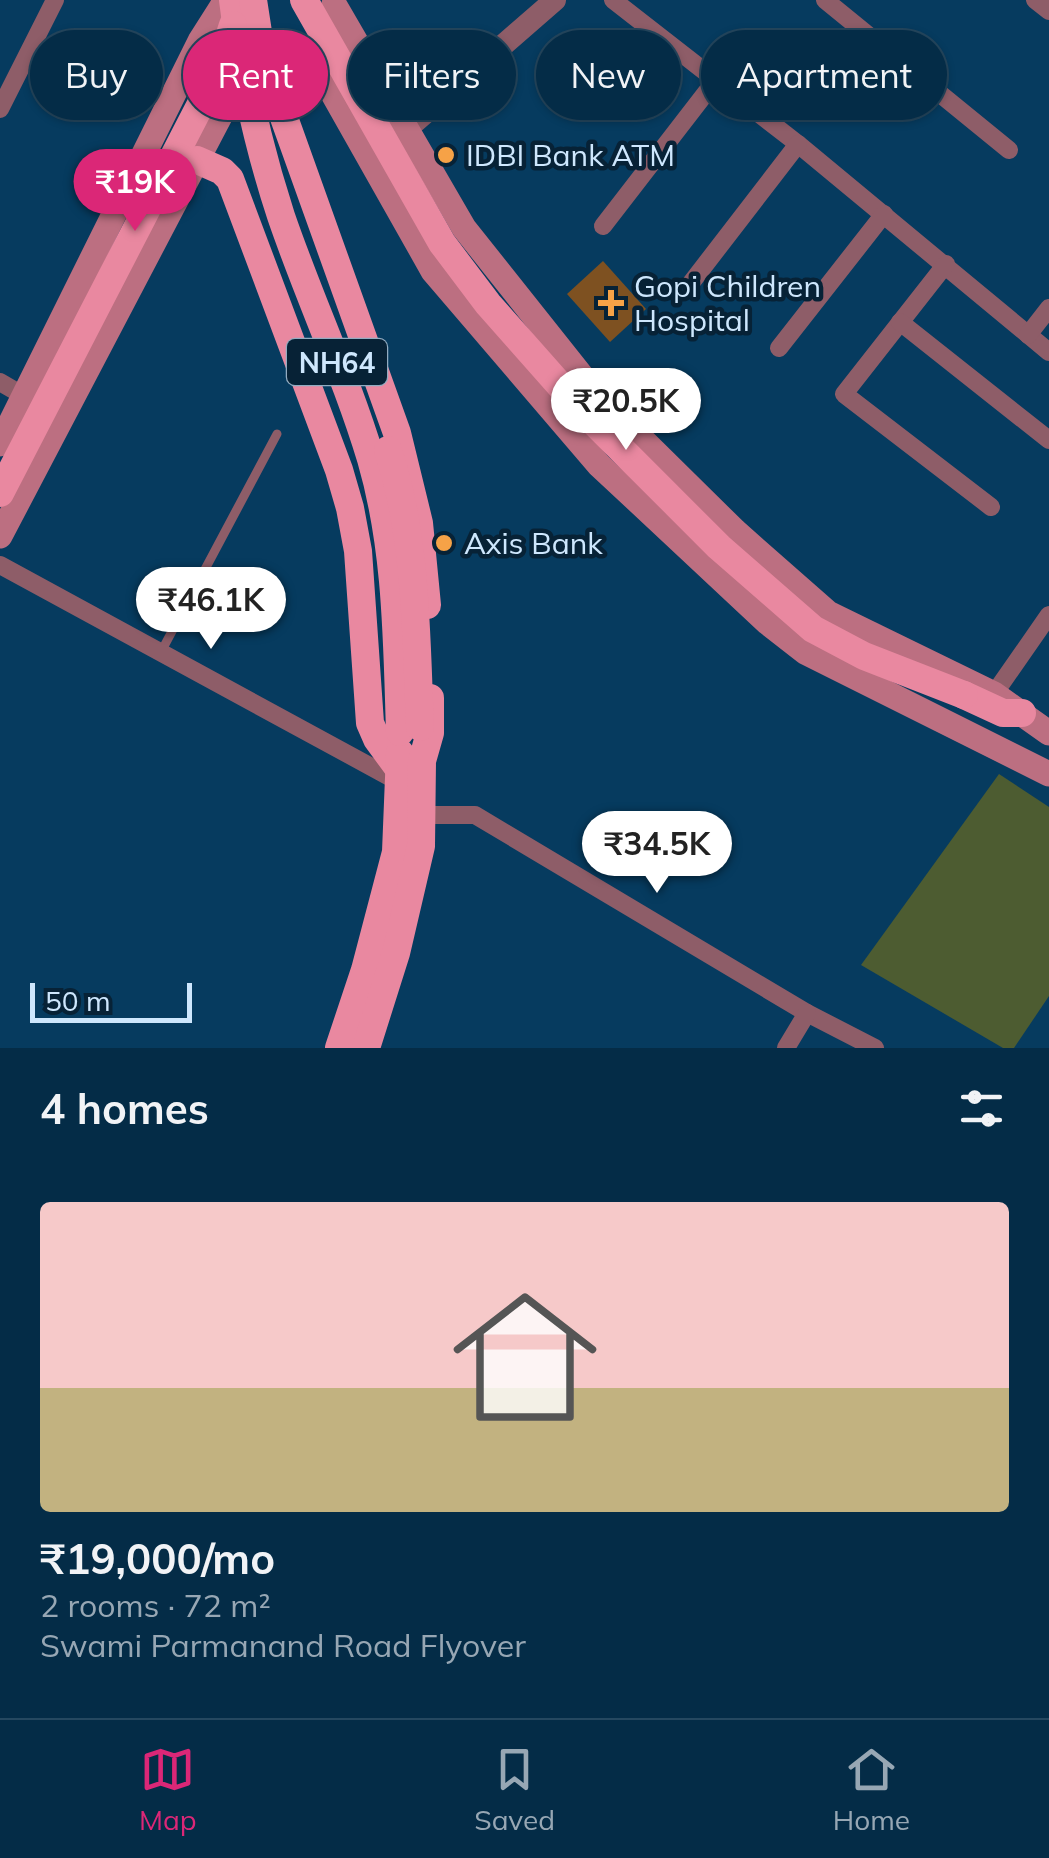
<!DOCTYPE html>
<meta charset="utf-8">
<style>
body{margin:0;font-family:Mulish,sans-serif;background:#0d344e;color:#f1f3f6;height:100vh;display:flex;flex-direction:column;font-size:38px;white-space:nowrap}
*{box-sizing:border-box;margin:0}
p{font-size:32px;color:#97a7b4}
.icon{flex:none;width:55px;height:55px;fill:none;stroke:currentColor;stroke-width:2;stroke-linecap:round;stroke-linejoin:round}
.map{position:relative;height:1048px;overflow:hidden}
.side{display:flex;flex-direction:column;background:#042c47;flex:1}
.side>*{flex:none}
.top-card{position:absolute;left:30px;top:30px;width:990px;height:90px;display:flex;gap:20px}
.scale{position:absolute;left:30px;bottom:25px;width:162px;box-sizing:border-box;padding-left:10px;border:5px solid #cee7fd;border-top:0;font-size:28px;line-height:35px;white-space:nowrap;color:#cee7fd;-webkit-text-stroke:8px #072236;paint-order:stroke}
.price{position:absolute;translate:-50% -85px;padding:0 22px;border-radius:35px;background:#fff;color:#222;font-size:32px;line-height:65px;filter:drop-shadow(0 2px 5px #0008)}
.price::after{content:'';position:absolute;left:50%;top:60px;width:30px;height:22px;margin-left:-15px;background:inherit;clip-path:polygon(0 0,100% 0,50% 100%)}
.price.current{background:#db2777;color:#fff}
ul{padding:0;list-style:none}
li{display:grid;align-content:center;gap:20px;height:530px;padding:0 40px}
li span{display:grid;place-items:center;height:310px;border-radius:10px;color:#555}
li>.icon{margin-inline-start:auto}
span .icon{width:180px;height:180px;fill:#fffc;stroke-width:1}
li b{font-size:42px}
h2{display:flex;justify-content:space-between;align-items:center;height:120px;padding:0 40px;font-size:42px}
.pill{padding:0 35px;border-radius:45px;background:#042c47;box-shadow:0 2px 8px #0004,0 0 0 2px #254860;font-size:35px;line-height:90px}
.pill.current{background:#db2777;color:#fff}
.dock{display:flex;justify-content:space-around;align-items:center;height:140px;border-top:2px solid #254860;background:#042c47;font-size:28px;color:#97a7b4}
.dock a{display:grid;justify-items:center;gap:5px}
.dock .current{color:#db2777}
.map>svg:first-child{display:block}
</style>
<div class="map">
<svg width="1049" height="1048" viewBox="0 0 1049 1048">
<rect width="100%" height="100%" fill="#063b5f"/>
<path fill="#4d5c31" d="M 999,774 L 1049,807 L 1049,996 L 1014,1048 L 1003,1048 L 861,965 Z"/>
<path fill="#7e5121" d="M 603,261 L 646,309 L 610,342 L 567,294 Z"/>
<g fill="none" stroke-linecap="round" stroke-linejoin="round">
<path stroke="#8e5d68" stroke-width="9" d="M 161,652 L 277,434"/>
<g stroke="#8e5d68" stroke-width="18">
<path d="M 613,0 L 798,144 L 1049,352"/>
<path d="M 825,0 L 1009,150"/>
<path d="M 1035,0 L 1049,11"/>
<path d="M 0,109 L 55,0"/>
<path d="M 603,226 L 715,81"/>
<path d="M 946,264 L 844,394 L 991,507"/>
<path d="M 691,283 L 798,144"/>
<path d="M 900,322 L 1049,440"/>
<path d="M 1028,335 L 1049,308"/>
<path d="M 779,348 L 884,214"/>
<path d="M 0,382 L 24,396"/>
<path d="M 0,565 L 399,782"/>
<path d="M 994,694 L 1049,615"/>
<path d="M 422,815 L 475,815 L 807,1013 L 875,1048"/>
<path d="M 786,1048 L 807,1013"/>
</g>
<path stroke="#8e5d68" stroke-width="22" d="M 408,128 L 555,0"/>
<g stroke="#bc6f81" stroke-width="25">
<path d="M 334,4 L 464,228 L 596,394 L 735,531 L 828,613 L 994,694 L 1049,733"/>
<path d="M 291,73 L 320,79 L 328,85 L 433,271 L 599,465 L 768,623 L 805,652 L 1049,774"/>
<path d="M 0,444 L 200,41 L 226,0"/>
<path d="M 0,536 L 227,103 L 265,79"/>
</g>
<g stroke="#e988a0" stroke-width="28">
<path d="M 305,76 L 281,101 L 282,112 L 397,433 L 419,523 L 427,605"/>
<path d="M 197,160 L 222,171 L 230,179 L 339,470 L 350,508 L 358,551 L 370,723 L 377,739 L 399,769"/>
<path d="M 964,695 L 1003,713 L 1022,713"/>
<path d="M 339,1048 L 365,970 L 396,852 L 400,753"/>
<path d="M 366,1048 L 396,953 L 421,846 L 422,761 L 430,733 L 430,698"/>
</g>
<g stroke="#e988a0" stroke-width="28">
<path d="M 233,0 C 242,73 258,146 281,216 C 309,298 346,376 371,459 C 397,548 397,640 400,732"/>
<path d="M 253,0 L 268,97"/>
<path d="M 304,0 L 442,243 L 488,304 L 580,408 L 719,547 L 813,629 L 864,656 L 964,695"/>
<path d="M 388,450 C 417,539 416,635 420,727"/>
<path d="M 0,493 L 218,71 L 233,25"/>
</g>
</g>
<g fill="#f6a247" stroke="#072236" stroke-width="4">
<circle cx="446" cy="155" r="10"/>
<path d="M606 288h10v10h10v10h-10v10h-10v-10h-10v-10h10z"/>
<circle cx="444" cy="543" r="10"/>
</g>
<g text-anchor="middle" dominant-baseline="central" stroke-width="9" stroke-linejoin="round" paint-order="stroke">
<rect fill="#072236" stroke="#92acc1" stroke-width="2.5" x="287" y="339" width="100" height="46" rx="8"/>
<g font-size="28" font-weight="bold" fill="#cee7fd">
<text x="337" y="362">NH64</text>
</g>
<g font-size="30" fill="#cee7fd" stroke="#072236" text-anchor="start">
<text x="466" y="155">IDBI Bank ATM</text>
<text x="634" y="286">Gopi Children<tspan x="634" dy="34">Hospital</tspan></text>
<text x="464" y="543">Axis Bank</text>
</g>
</g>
</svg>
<div class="scale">50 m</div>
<b class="price current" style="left:135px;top:234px">₹19K</b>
<b class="price" style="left:626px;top:453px">₹20.5K</b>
<b class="price" style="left:211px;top:652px">₹46.1K</b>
<b class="price" style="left:657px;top:896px">₹34.5K</b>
<div class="top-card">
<a class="pill">Buy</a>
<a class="pill current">Rent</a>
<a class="pill">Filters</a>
<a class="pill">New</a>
<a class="pill">Apartment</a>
</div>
</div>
<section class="side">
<h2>4 homes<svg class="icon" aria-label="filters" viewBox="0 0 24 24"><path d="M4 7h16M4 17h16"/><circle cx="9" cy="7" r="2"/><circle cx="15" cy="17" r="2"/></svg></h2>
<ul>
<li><span style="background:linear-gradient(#f6c9c9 60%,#c2b280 0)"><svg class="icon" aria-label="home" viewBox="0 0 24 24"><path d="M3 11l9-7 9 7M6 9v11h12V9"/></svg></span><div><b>₹19,000/mo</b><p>2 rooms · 72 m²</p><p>Swami Parmanand Road Flyover</p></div></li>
</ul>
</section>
<nav class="dock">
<a class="current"><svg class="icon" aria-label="map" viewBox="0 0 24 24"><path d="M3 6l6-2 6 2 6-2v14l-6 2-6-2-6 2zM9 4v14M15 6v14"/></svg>Map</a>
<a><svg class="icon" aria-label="saved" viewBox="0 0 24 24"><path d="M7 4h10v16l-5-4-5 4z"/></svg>Saved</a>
<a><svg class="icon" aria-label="home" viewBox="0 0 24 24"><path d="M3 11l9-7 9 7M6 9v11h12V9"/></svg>Home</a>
</nav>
